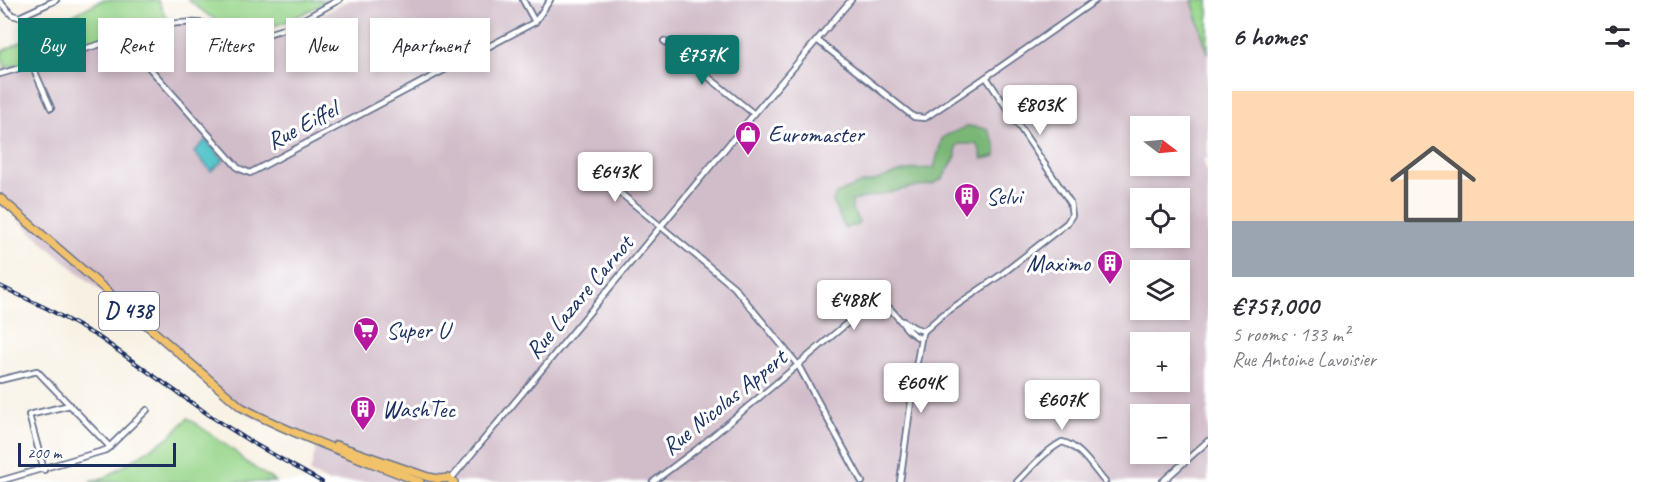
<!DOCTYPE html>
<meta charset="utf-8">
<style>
body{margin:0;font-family:Caveat,sans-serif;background:#f2f2f3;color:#2b2b33;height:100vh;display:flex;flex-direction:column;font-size:22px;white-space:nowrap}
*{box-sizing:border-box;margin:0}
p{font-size:20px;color:#7c7c81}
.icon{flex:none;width:33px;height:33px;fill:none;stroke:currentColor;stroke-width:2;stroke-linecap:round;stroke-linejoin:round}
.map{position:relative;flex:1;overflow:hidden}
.sheet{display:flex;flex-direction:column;background:#fff;width:450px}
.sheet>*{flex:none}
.banner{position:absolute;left:18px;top:18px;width:570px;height:54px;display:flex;gap:12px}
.needle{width:39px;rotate:106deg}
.buttons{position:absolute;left:1130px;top:116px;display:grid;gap:12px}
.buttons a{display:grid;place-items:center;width:60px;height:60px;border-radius:0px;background:#fff;box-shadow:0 3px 9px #0003;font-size:30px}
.scale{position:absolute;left:18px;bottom:15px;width:158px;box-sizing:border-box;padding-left:6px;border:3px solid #1b2f5e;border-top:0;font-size:16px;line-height:21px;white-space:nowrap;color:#1b2f5e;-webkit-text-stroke:4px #fff;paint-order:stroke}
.price{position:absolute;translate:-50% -51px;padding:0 14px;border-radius:6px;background:#fff;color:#222;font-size:20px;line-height:39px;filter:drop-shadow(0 2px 3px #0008)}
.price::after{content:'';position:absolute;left:50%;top:36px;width:18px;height:14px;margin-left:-9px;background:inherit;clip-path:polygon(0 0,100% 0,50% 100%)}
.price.current{background:#0f766e;color:#fff}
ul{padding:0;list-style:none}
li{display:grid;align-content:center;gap:12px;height:318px;padding:0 24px}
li+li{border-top:2px solid #e1e1e2}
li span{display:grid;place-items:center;height:186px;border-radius:0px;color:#555}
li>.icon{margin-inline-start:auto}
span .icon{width:108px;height:108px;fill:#fffc;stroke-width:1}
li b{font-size:26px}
h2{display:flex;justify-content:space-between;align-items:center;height:72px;padding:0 24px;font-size:26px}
.tag{padding:0 21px;border-radius:0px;background:#fff;box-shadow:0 3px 9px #0003;font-size:21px;line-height:54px}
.tag.current{background:#0f766e;color:#fff}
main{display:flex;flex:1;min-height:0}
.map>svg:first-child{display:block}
</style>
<main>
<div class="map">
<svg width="1208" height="482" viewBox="0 0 1208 482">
<rect width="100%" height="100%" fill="#fff"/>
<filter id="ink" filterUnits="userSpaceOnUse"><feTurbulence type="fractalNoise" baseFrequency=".0167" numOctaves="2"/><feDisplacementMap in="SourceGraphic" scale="12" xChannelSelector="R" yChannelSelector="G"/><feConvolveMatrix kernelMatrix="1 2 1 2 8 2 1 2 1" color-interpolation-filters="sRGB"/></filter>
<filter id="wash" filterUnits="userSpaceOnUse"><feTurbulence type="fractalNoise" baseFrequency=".008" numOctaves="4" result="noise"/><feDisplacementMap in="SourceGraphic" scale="24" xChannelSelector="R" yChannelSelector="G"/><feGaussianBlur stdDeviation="1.35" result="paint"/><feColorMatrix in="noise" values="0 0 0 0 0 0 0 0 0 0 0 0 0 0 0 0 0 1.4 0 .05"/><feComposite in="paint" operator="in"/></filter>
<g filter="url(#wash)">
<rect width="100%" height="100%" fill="#f8f1e3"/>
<path fill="#d1bdc9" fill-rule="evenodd" d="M 349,0 L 1192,0 L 1208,54 L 1208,157 L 1203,160 L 1208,175 L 1208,482 L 328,482 L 310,473 L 317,445 L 257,419 L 236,407 L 148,330 L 56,254 L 0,203 L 0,70 L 167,19 L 244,38 L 285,34 ZM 1140,126 L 1179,126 L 1179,165 L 1140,165 ZM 1140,198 L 1179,198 L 1179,237 L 1140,237 ZM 1140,270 L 1179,270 L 1179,309 L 1140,309 ZM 1140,342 L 1179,342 L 1179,381 L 1140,381 ZM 1140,414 L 1179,414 L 1179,453 L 1140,453 Z"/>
<g fill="#98d68b" stroke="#5a8274" stroke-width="1.5">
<path d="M 102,0 L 158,0 L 167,19 L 5,68 L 1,52 Z"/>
<path d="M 188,0 L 329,0 C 295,18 257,43 219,22 C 208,16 198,7 188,0 Z"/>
<path d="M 1192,0 L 1208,0 L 1208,54 Z"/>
<path d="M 188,418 L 237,453 L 243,460 L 276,482 L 89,482 L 106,477 L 169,437 Z"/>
</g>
<path fill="#7ab777" stroke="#4a736a" stroke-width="1.5" d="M 968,126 L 987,129 C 992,136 998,147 996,156 L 982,159 L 980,149 L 976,144 L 959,144 L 956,147 L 956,156 L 943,178 L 933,184 L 913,187 L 852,201 L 852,209 L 859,222 L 856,226 L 851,226 L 845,228 L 833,202 L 836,194 L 862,183 L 874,181 L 899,172 L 915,169 L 934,168 L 942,139 L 945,136 Z"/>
<path fill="#56c4ca" stroke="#387a94" stroke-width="1.5" d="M 206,140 L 224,160 L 211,171 L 194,152 Z"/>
</g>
<g filter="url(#ink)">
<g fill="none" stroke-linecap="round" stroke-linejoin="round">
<defs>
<g id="minor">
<path d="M 523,0 L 535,22"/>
<path d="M 0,2 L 12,15 L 19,17 L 56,0"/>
<path d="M 123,38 L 238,168 L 250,173 L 535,22 L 550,0"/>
<path d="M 817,40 L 914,117 L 925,118 L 986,77 L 1070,202 L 1072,215 L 1067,223 L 1002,274 L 941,316 L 924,331 L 921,339 L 915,373 L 900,482"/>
<path d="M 664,41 L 754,114"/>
<path d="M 32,65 L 51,108"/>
<path d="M 0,74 L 165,25 C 181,22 195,21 212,25 C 227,29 242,35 257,35 C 284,34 315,12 339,0"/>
<path d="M 986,77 L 1096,0"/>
<path d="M 584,163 L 734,287 L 798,365 L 862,482"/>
<path d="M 903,321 L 915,328 L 924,331"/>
<path d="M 0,380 L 37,371 L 110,447"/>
<path d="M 44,470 L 29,415 L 70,405"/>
<path d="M 451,479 L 754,114 L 851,0"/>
<path d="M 0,481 L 106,450 L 147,410"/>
<path d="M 653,482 L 697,449 L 786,375 L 872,302 C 888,299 899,321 909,331 C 913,334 917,337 921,339"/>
<path d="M 1017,482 C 1031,468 1044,452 1062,442 C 1080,446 1093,468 1105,482"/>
<path d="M 1162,482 L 1208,441"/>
</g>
<g id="primary">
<path d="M 0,198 L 241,407 C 298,437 360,458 420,482"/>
<path d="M 336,445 L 428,477 L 440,479 L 448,478 L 454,482"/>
</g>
</defs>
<use href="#minor" stroke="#68738d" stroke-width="8"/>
<use href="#primary" stroke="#68738d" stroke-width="10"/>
<use href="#minor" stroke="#fff" stroke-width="4.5"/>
<use href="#primary" stroke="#f2c26a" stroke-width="7"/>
<defs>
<path id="rail" d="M 0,286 L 48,309 L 100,338 L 212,417 L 251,442 L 322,482"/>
</defs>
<use href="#rail" stroke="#1b2f5e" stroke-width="4"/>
<use href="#rail" stroke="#fff" stroke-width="1.5" stroke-dasharray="4.5" stroke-linecap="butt"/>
</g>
</g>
<defs>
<symbol id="shop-pin" viewBox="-11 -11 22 30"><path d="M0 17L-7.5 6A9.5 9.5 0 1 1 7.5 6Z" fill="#b5179e" stroke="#fff"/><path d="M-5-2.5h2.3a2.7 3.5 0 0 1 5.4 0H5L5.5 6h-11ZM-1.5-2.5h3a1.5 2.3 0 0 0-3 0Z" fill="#fff"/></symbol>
<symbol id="building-pin" viewBox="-11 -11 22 30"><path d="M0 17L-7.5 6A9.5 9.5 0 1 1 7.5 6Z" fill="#b5179e" stroke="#fff"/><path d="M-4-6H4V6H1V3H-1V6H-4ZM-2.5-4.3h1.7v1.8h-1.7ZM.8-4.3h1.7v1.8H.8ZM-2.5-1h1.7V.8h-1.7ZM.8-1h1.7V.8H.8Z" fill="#fff"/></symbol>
<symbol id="supermarket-pin" viewBox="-11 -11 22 30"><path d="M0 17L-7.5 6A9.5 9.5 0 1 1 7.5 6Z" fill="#b5179e" stroke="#fff"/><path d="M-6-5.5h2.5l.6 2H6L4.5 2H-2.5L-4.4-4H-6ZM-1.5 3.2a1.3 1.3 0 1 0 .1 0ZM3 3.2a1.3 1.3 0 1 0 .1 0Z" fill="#fff"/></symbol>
</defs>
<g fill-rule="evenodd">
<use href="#shop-pin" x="733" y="119" width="30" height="40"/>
<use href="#building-pin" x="952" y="181" width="30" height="40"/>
<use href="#building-pin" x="1095" y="248" width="30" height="40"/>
<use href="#supermarket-pin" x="351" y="315" width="30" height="40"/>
<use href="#building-pin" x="348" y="394" width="30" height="40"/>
</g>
<g text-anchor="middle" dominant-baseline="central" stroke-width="6" stroke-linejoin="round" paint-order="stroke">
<rect fill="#fff" stroke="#5f6d8e" stroke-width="1.5" x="99" y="292" width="60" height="38" rx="4.5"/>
<g font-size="22" font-weight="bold" fill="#1b2f5e">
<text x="129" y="311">D 438</text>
</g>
<g font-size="24" fill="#1b2f5e" stroke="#fff">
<text transform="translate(302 125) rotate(-28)">Rue Eiffel</text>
<text transform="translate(579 297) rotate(-50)">Rue Lazare Carnot</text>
<text transform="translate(724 402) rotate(-39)">Rue Nicolas Appert</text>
</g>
<g font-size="24" fill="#1b2f5e" stroke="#fff" text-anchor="start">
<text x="768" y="134">Euromaster</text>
<text x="986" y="196">Selvi</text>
<text x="1090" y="263" text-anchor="end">Maximo</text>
<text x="386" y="330">Super U</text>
<text x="382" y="409">WashTec</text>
</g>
</g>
</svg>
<div class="buttons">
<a><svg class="needle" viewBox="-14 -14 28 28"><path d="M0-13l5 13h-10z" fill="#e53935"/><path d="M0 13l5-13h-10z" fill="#7c7c81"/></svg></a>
<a><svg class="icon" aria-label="locate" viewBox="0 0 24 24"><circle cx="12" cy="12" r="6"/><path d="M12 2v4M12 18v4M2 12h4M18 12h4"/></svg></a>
<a><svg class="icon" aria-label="layers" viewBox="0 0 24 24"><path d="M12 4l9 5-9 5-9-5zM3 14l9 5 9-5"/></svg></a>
<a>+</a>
<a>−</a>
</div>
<div class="scale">200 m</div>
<b class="price current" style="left:702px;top:86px">€757K</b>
<b class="price" style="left:1040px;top:136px">€803K</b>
<b class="price" style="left:615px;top:203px">€643K</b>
<b class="price" style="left:854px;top:331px">€488K</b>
<b class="price" style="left:921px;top:414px">€604K</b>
<b class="price" style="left:1062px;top:431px">€607K</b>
<div class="banner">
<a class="tag current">Buy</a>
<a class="tag">Rent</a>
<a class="tag">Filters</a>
<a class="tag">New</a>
<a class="tag">Apartment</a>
</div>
</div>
<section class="sheet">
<h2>6 homes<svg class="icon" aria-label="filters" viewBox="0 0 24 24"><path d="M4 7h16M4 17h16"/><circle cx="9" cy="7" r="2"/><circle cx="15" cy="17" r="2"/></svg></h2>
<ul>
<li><span style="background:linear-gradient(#ffd9b3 70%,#9aa5b1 0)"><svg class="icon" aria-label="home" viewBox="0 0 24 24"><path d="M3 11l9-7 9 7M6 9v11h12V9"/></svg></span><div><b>€757,000</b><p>5 rooms · 133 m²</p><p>Rue Antoine Lavoisier</p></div></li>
</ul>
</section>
</main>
